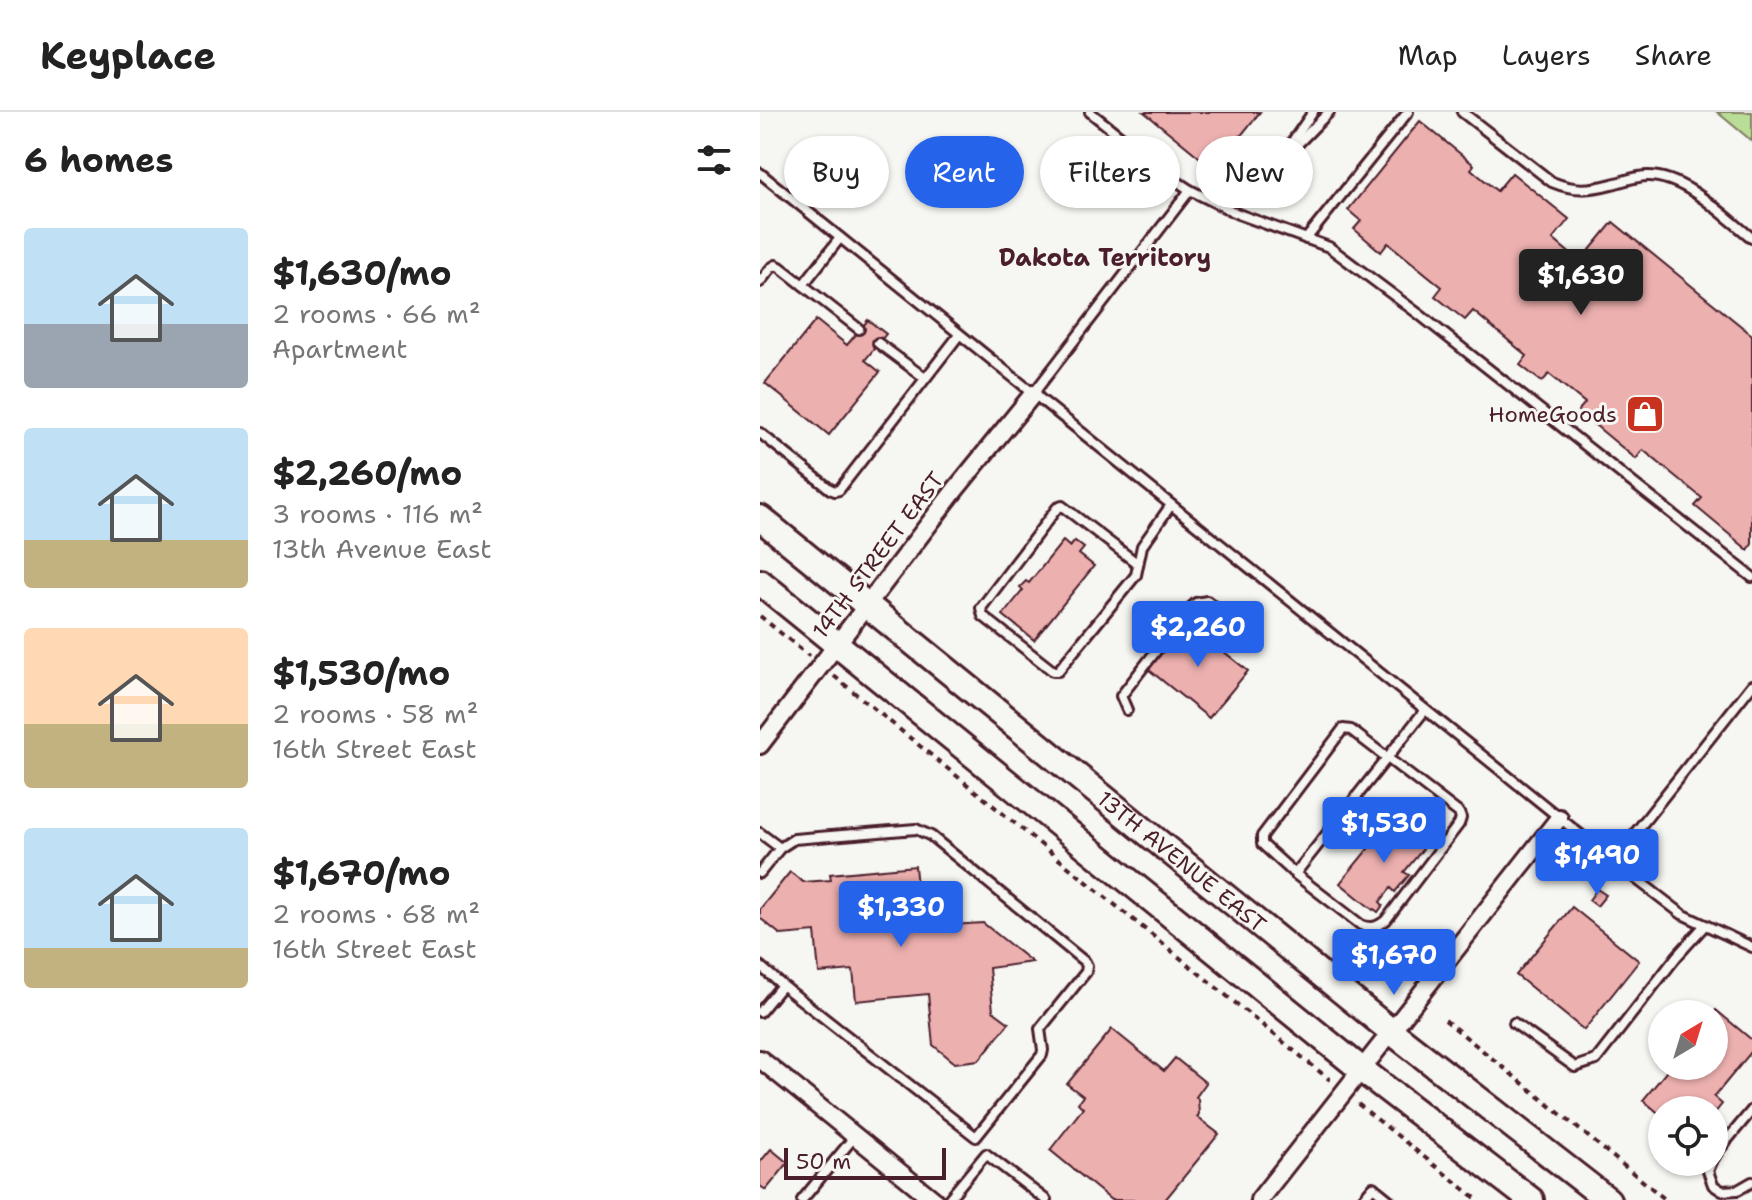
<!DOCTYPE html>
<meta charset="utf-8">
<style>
body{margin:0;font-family:"Shantell Sans",sans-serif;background:#f2f2f2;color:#222;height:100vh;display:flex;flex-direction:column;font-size:30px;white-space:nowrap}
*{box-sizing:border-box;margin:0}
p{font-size:26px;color:#767676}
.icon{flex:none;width:44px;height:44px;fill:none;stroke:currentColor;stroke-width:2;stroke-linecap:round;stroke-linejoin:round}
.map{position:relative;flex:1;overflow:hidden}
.drawer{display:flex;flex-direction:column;background:#fff;width:760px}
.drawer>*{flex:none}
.banner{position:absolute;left:24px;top:24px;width:760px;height:72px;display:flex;gap:16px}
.needle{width:52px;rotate:38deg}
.controls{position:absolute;left:888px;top:888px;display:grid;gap:16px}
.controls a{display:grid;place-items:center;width:80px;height:80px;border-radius:50%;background:#fff;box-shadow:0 2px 6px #0004;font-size:40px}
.scale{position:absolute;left:24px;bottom:20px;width:162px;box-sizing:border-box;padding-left:8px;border:4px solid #4a1f2b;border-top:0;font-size:22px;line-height:28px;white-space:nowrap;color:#4a1f2b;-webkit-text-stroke:6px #f6f6f2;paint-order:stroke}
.price{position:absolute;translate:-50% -68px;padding:0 18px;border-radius:8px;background:#2563eb;color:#fff;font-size:26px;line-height:52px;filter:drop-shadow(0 2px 4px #0008)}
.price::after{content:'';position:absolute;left:50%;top:48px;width:24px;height:18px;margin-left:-12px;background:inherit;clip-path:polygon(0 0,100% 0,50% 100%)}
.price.on{background:#222;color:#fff}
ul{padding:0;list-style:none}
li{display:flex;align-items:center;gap:24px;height:200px;padding:0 24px}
li span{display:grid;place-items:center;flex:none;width:224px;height:160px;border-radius:8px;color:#555}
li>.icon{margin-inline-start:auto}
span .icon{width:96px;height:96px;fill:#fffc;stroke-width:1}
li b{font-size:34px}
h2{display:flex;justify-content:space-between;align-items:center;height:96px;padding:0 24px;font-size:34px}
.tag{padding:0 28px;border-radius:36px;background:#fff;box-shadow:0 2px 6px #0004;font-size:28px;line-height:72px}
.tag.on{background:#2563eb;color:#fff}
header{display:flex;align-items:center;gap:48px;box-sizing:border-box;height:112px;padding:0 40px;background:#fff;border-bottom:2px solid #e0e0e0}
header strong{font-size:38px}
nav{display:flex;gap:44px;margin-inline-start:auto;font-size:28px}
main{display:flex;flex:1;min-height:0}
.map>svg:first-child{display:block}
</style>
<header>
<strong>Keyplace</strong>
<nav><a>Map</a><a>Layers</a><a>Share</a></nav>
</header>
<main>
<section class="drawer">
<h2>6 homes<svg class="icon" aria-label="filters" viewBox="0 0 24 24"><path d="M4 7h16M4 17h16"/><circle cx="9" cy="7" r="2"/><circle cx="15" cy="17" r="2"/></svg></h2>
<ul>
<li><span style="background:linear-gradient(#bfe0f5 60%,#9aa5b1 0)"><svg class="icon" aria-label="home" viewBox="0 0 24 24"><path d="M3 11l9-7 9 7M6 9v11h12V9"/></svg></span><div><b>$1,630/mo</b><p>2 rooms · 66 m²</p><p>Apartment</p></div></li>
<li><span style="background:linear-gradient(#bfe0f5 70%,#c2b280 0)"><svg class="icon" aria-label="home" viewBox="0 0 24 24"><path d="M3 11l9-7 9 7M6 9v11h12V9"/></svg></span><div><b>$2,260/mo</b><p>3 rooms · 116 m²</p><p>13th Avenue East</p></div></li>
<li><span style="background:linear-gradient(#ffd9b3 60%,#c2b280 0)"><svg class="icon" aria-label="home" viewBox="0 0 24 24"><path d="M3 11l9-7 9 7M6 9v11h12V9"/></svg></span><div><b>$1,530/mo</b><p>2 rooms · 58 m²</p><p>16th Street East</p></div></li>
<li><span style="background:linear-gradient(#bfe0f5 75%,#c2b280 0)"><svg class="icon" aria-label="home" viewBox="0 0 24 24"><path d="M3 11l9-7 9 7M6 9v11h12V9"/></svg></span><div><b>$1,670/mo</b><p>2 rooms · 68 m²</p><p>16th Street East</p></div></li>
</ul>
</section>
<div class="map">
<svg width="992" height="1088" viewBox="0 0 992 1088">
<rect width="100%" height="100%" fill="#f6f6f2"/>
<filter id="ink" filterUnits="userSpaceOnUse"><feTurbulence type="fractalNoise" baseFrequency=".0125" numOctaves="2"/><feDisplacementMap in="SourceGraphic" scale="16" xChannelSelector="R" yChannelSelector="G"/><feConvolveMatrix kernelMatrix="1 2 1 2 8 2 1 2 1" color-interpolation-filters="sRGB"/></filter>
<g filter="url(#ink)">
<path fill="#bade98" stroke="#827e62" stroke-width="2" d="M 957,0 L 992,0 L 992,29 Z"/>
<g fill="#ecb0af" stroke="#4a1f2b" stroke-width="2">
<path d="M 384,0 L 500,0 L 454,57 Z"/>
<path d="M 660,9 L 714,53 L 711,57 L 737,79 L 752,61 L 809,107 L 793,127 L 820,150 L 853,110 L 992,223 L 992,432 L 988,438 L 935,394 L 942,386 L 883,338 L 876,347 L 818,299 L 825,291 L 789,262 L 782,270 L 760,253 L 767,244 L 713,199 L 705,208 L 675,184 L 682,175 L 628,131 L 621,140 L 594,117 L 601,109 L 588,98 Z"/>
<path d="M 56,208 L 87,233 L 108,208 L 126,222 L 105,248 L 120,260 L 69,323 L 5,271 Z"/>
<path d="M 303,429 L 310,435 L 315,429 L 324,436 L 319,442 L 334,454 L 274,528 L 243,503 L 263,478 L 260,475 L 266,469 L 269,471 Z"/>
<path d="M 434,507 L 452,521 L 448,527 L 488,559 L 449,606 L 388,557 L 427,509 L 430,512 Z"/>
<path d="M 634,705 L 667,732 L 644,760 L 649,763 L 635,780 L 631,776 L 620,790 L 623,793 L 618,800 L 614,797 L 613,798 L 580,771 Z"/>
<path d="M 155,754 L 158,785 L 189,782 L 192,813 L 223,811 L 272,850 L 229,856 L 233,899 L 249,911 L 219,948 L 195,951 L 173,933 L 168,882 L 96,889 L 93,858 L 59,861 L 55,820 L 21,823 L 0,806 L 0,797 L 30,760 L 43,770 L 71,768 L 70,762 Z"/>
<path d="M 837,777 L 846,783 L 837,794 L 829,788 Z"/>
<path d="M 812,795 L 879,849 L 824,918 L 756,863 Z"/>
<path d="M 956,898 L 992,928 L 992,939 L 954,985 L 962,992 L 954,1002 L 954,998 L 902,998 L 902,1004 L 883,988 L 911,954 L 954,954 L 953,902 Z"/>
<path d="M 352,917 L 404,959 L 415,946 L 446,971 L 436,985 L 438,987 L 439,1002 L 437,1005 L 459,1022 L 405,1088 L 351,1088 L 290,1038 L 323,996 L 318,991 L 323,984 L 307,972 Z"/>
<path d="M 11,1037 L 28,1051 L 6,1078 L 0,1074 L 0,1050 Z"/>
</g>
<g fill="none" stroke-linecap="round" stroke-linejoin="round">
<defs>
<g id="service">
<path d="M 702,0 L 792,70 C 814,79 829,78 852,72 C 864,69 876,64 888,64 C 926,64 964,104 992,126"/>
<path d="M 530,33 L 553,0"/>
<path d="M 519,51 L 569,0"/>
<path d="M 0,61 L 853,749 L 922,802 L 992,835"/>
<path d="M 430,78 L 478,102 L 569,135 L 660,203 L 992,465"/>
<path d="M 546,127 L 648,0"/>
<path d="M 0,170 L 11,156 L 16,153 L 20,155 L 99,217"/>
<path d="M 43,173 L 80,126"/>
<path d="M 118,231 L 165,266"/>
<path d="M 273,282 L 430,78 L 415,68 L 330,0"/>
<path d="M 0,321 L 70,377 L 75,379 L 79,378 L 199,223"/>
<path d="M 378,452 L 302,394 L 297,396 L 221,496 L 223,504 L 293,559 L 298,559 L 376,463 L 382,434 L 411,393"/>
<path d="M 367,598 L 361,584 L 427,499 L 436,491 L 447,489 L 481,516"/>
<path d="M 583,617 L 591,618 L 699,701 L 701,706 L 699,712 L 626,808 C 618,815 611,817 601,813 L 535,762 L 502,732 L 502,724 Z"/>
<path d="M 0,721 L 20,736 L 0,761"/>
<path d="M 20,736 L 34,727 L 156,717 L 171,724 L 325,850 L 327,854 L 326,860 L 280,917 L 283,938 L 282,943 L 216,1025 L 22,873"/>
<path d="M 853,749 L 992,573"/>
<path d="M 535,762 L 665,598"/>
<path d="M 0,854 L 22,873 L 0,900"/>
<path d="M 754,911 L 815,955 L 836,948 L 917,844 L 945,813"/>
<path d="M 954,1046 L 958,1039 L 992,998"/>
<path d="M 952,1050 L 948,1059 L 953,1073 L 962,1079 L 978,1078 L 992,1070"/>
<path d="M 42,1088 L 95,1024"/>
<path d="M 188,1088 L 226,1042 L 286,1088"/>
<path d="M 602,1088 L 613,1075 L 629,1088"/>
</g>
<g id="minor">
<path d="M 0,633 L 195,378 L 273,282"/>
<path d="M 0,947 L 174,1088"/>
<path d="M 499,1088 L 799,706"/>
</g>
<g id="secondary">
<path id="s1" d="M 0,406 L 632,920 L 848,1088"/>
<path d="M 0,470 L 602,958 L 771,1088"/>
</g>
</defs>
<use href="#service" stroke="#4a1f2b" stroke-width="14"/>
<use href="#minor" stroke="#4a1f2b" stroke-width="22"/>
<use href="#secondary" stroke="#4a1f2b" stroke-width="30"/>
<g stroke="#4a1f2b" stroke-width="4" stroke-dasharray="6 6" stroke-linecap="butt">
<path d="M 0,504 L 49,544"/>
<path d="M 74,564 L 570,968"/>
<path d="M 685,908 L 906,1088"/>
<path d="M 598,992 L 718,1088"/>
</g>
<use href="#service" stroke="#f6f6f2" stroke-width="8"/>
<use href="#minor" stroke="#f6f6f2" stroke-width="16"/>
<use href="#secondary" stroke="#f6f6f2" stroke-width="24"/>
</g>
</g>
<defs>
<symbol id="shop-square" viewBox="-11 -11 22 22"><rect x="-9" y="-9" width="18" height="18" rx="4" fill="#c8321e" stroke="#f6f6f2"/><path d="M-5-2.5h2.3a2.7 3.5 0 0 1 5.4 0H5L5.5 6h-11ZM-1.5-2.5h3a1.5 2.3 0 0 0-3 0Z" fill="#fff"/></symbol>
</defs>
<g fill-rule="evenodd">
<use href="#shop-square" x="863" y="280" width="44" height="44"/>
</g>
<g text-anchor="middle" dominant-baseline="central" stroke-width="6" stroke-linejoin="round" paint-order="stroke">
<g font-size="22" fill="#4a1f2b" stroke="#f6f6f2" text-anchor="end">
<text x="857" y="302">HomeGoods</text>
</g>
<g font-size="22" fill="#4a1f2b" stroke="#f6f6f2">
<text transform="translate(118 443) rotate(-53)">14TH STREET EAST</text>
<text stroke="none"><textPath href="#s1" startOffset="544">13TH AVENUE EAST</textPath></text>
</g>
<g font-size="24" font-weight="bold" fill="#4a1f2b" stroke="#f6f6f2">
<text x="345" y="146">Dakota Territory</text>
</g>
</g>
</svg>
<div class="controls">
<a><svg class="needle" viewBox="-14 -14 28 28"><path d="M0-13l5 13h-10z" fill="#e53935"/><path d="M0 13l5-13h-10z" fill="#767676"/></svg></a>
<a><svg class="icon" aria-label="locate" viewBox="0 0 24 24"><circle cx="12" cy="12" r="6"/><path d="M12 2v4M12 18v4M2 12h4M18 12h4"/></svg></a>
</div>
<div class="scale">50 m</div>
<b class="price on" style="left:821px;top:205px">$1,630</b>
<b class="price" style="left:438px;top:557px">$2,260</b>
<b class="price" style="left:624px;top:753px">$1,530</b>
<b class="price" style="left:837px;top:785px">$1,490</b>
<b class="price" style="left:141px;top:837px">$1,330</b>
<b class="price" style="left:634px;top:885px">$1,670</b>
<div class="banner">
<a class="tag">Buy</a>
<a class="tag on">Rent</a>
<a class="tag">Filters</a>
<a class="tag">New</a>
</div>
</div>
</main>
